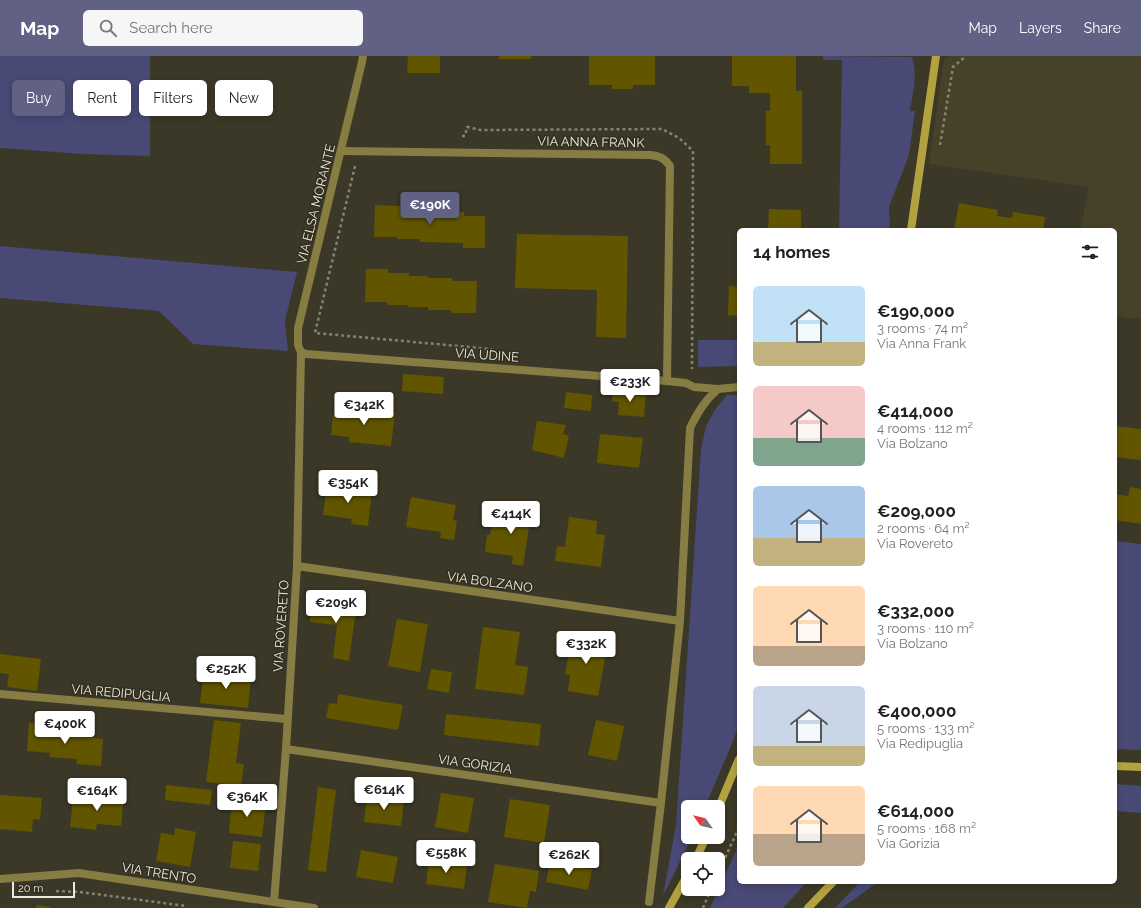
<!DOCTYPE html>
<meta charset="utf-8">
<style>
body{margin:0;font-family:Raleway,sans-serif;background:#f6f6f6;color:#222;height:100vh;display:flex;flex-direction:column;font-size:15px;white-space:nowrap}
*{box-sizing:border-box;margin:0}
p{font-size:13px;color:#767676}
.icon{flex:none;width:22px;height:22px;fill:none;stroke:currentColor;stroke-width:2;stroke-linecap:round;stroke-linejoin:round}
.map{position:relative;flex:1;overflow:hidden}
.drawer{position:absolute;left:737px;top:172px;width:380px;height:656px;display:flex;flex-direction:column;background:#fff;border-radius:6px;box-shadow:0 2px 6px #0003}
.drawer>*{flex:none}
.top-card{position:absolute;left:12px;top:24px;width:380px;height:36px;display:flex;gap:8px}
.needle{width:26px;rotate:304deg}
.controls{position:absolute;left:681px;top:744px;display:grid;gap:8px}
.controls a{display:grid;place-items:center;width:44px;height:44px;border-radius:6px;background:#fff;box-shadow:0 2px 6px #0003;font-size:20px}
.scale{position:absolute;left:12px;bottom:10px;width:63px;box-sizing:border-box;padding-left:4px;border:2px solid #ebe9df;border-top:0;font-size:11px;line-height:14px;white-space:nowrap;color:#ebe9df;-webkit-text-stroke:3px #312e1d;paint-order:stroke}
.price{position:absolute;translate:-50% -34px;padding:0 9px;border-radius:4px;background:#fff;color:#222;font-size:13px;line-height:26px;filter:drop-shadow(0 1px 2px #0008)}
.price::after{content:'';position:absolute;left:50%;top:24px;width:12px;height:9px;margin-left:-6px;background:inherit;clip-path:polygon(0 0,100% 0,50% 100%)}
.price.on{background:#606184;color:#fff}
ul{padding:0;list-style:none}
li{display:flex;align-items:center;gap:12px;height:100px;padding:0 16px}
li span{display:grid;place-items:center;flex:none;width:112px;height:80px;border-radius:6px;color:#555}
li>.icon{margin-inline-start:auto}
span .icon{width:48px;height:48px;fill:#fffc;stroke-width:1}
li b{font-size:17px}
h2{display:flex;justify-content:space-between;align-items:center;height:48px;padding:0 16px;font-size:17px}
.tag{padding:0 14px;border-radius:6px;background:#fff;box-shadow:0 2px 6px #0003;font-size:14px;line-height:36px}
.tag.on{background:#606184;color:#fff}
header{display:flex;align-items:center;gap:24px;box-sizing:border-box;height:56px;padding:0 20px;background:#606184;color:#fff}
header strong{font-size:19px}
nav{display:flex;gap:22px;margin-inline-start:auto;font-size:14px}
.search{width:280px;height:36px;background:#f6f6f6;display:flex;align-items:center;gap:10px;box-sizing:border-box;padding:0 14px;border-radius:6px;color:#767676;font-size:15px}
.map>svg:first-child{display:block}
</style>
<header>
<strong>Map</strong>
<div class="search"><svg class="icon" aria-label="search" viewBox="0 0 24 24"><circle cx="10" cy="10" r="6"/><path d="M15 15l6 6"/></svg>Search here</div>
<nav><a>Map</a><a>Layers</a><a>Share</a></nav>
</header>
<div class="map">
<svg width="1141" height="852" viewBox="0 0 1141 852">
<rect width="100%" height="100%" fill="#3b3827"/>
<path fill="#46422a" d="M 952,0 L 1141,0 L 1141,263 L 1115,261 L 1115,174 L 1080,174 L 1089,131 L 929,108 L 944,3 Z"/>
<g fill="#484974">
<path d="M 0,0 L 150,0 L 150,100 L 83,98 L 0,92 Z"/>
<path d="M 823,0 L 912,1 C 918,19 913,36 910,55 L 915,55 L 909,99 L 889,151 L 890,174 L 839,174 L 842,4 L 823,4 Z"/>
<path d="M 0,190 L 297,216 L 285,265 L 288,295 L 193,288 L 159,255 L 0,242 Z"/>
<path d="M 698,284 L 739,284 L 739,310 L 698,311 Z"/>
<path d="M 727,339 L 739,339 L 739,666 L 734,683 L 705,751 L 688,751 L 688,781 L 692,781 L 663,840 L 676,769 L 701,393 L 706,370 L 716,352 Z"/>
<path d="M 1115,485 L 1141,488 L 1141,694 L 1115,693 Z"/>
<path d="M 1115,728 L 1141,730 L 1141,757 L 1115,755 Z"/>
<path d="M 739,788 L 739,826 L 807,826 L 783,852 L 710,852 Z"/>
<path d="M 860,826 L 878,826 L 842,852 L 835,852 Z"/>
</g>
<g fill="#615500">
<path d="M 408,0 L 440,0 L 440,17 L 407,17 Z"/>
<rect x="499" y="0" width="32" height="3"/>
<path d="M 589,0 L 655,0 L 655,29 L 633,29 L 633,33 L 611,33 L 612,29 L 589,29 Z"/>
<path d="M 732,0 L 796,0 L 796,35 L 802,35 L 802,108 L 770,108 L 770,89 L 766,89 L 766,55 L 770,55 L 770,37 L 749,37 L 749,30 L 732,30 Z"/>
<path d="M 959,147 L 998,154 L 997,160 L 1012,162 L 1013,156 L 1045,161 L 1043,174 L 954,174 Z"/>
<path d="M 375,149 L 420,151 L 420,154 L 443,154 L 443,156 L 464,156 L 464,160 L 485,160 L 485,192 L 463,192 L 463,187 L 420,186 L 420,183 L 397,183 L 397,181 L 374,181 Z"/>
<path d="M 769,153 L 801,154 L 801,174 L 768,174 Z"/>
<path d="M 517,178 L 628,180 L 626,282 L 596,281 L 597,234 L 515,232 Z"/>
<path d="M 366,213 L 388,213 L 388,217 L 409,217 L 409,220 L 428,220 L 428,222 L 452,222 L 452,225 L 477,225 L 476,257 L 451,257 L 451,254 L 428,254 L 428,251 L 408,251 L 409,249 L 387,249 L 387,246 L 365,246 Z"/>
<path d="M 729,230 L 739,231 L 739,260 L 728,259 Z"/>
<path d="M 403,318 L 444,321 L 443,338 L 402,335 Z"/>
<path d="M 613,334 L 646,337 L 644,361 L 618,359 L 619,346 L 612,345 Z"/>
<path d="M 566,336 L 592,339 L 591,355 L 564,352 Z"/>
<path d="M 340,352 L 395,357 L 391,390 L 349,386 L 349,381 L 331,379 L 333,359 L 340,360 Z"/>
<path d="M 537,365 L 566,369 L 563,378 L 569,380 L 564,402 L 532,394 Z"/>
<path d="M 1115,370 L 1141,373 L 1141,404 L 1115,401 Z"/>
<path d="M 600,378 L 643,382 L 639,412 L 597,407 Z"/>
<path d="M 327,428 L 372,434 L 368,470 L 351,468 L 352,463 L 323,459 Z"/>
<path d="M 1130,431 L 1141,433 L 1141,468 L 1115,464 L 1115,438 L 1128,440 Z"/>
<path d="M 411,441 L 456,449 L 453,464 L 457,465 L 454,484 L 440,482 L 441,476 L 406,471 Z"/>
<path d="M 500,453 L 539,458 L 537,472 L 529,471 L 523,510 L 512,508 L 513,500 L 485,496 L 487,479 L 490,479 L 492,467 L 498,468 Z"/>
<path d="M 569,461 L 597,465 L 596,478 L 605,479 L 601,511 L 555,505 L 557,490 L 565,491 Z"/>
<path d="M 313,543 L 349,548 L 349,552 L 356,553 L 349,605 L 333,602 L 337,569 L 310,566 Z"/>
<path d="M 397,563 L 428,568 L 420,616 L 388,610 Z"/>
<path d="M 483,571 L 520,576 L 515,609 L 528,611 L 524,639 L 475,633 Z"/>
<path d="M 572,580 L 608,587 L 598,640 L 568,635 L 570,619 L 565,618 Z"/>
<path d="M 0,598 L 41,603 L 37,635 L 7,631 L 9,618 L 0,617 Z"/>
<path d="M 431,613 L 452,616 L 449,637 L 427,633 Z"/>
<path d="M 204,615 L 251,621 L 248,652 L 200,647 Z"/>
<path d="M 338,638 L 403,649 L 398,674 L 326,662 L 329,647 L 337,648 Z"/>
<path d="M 446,658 L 541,668 L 539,690 L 444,679 Z"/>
<path d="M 214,664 L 241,667 L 236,707 L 244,708 L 241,730 L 206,726 Z"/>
<path d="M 596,664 L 624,670 L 617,705 L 588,699 Z"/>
<path d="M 29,667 L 52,669 L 52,674 L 79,677 L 79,680 L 103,683 L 101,710 L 76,708 L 77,703 L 49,701 L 50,697 L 27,695 Z"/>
<path d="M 166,729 L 212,734 L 210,749 L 165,744 Z"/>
<path d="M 318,731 L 336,734 L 326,816 L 308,814 Z"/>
<path d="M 100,737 L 124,740 L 121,770 L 97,768 L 96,774 L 70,771 L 73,741 L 99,743 Z"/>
<path d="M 441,737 L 474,742 L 468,777 L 435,771 Z"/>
<path d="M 0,739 L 42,742 L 40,764 L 33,763 L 32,776 L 0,773 Z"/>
<path d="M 367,739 L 404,744 L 401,770 L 364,766 Z"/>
<path d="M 232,743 L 266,747 L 262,781 L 229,777 Z"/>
<path d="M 510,743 L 550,749 L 544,787 L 504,781 Z"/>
<path d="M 175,772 L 196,776 L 190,811 L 156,805 L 161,777 L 174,779 Z"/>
<path d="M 233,785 L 261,788 L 258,815 L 230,812 Z"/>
<path d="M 361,794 L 398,801 L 393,827 L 356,821 Z"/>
<path d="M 429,803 L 467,808 L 464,833 L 426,828 Z"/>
<path d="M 550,806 L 592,813 L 588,834 L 546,826 Z"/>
<path d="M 495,808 L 539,815 L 536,836 L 530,835 L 527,852 L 488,846 Z"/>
<path d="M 37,849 L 51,851 L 51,852 L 36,852 Z"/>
</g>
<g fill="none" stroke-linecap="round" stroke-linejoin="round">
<g stroke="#868375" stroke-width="2.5" stroke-dasharray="3 3" stroke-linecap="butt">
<path d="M 462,80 L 465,80 L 467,71 L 481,74 L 662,73 L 679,82 L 693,95 L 692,313"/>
<path d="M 940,89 L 953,11 L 966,0"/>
<path d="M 355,110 L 315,277 L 491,293 L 491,298"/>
<path d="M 718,818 L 739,771"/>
<path d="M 56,835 L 80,836 L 186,850"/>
<path d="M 703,852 L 711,833"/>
</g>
<g stroke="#877d43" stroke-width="8">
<path d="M 363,0 L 362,6 L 298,272 L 298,289 L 301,296 L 306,298 L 667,325 L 686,327 L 694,331 L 718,333 L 739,331"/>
<path d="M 341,95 L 650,99 C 660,100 664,102 670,110 L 667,325"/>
<path d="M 297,510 L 680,565"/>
<path d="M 0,638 L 287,663"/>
<path d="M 286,693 L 661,747"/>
<path d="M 0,823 L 79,817 L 314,852"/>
<path d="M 274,846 L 286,693 L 297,510 L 301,296"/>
<path d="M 649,846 L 661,747 L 680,565 L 690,372 C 698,356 705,344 718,333"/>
</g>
<g stroke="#b3a340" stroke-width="8">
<path d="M 911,174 L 936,0"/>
<path d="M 1115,710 L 1141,711"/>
<path d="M 718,753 L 739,703"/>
<path d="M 696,803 L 706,781"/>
<path d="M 669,852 L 688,818"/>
<path d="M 808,852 L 833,826"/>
</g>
</g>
<g text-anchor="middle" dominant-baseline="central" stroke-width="3" stroke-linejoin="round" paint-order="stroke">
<g font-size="13" fill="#ebe9df" stroke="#312e1d">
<text transform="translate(591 86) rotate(1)">VIA ANNA FRANK</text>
<text transform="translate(316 148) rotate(-76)">VIA ELSA MORANTE</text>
<text transform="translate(487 299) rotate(4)">VIA UDINE</text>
<text transform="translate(490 526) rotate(8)">VIA BOLZANO</text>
<text transform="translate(281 570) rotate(-86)">VIA ROVERETO</text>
<text transform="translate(121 637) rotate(5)">VIA REDIPUGLIA</text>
<text transform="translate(475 708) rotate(8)">VIA GORIZIA</text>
<text transform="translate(159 817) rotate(9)">VIA TRENTO</text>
</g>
</g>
</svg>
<div class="controls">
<a><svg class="needle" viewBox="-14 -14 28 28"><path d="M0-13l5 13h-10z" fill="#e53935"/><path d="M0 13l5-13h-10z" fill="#767676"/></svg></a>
<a><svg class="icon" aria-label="locate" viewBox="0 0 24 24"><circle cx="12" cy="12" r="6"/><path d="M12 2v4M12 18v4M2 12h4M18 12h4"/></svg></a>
</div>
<div class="scale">20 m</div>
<b class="price on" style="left:430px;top:170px">€190K</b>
<b class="price" style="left:630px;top:347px">€233K</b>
<b class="price" style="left:364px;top:370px">€342K</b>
<b class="price" style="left:348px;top:448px">€354K</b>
<b class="price" style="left:511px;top:479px">€414K</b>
<b class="price" style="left:336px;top:568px">€209K</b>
<b class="price" style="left:586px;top:609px">€332K</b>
<b class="price" style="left:226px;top:634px">€252K</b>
<b class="price" style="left:65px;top:689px">€400K</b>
<b class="price" style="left:384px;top:755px">€614K</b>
<b class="price" style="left:97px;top:756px">€164K</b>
<b class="price" style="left:247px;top:762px">€364K</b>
<b class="price" style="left:446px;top:818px">€558K</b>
<b class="price" style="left:569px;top:820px">€262K</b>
<div class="top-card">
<a class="tag on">Buy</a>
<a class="tag">Rent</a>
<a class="tag">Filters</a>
<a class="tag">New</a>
</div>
<section class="drawer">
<h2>14 homes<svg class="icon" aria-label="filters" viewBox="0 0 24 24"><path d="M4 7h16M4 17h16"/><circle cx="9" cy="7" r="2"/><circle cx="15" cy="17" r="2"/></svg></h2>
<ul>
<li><span style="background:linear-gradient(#bfe0f5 70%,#c2b280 0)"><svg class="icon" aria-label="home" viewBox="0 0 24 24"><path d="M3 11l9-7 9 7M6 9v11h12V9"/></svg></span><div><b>€190,000</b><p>3 rooms · 74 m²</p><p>Via Anna Frank</p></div></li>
<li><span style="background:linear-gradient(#f6c9c9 65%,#7fa58c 0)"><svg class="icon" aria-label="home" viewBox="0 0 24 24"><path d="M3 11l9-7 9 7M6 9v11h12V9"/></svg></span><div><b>€414,000</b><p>4 rooms · 112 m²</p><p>Via Bolzano</p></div></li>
<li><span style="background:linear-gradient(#a9c7e8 65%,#c2b280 0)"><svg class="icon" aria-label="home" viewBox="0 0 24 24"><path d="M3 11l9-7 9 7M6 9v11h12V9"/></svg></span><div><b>€209,000</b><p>2 rooms · 64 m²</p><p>Via Rovereto</p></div></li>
<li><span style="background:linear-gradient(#ffd9b3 75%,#b9a48a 0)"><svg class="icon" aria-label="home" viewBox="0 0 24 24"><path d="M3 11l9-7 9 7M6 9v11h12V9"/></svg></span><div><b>€332,000</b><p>3 rooms · 110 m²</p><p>Via Bolzano</p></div></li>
<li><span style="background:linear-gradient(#c9d6e8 75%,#c2b280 0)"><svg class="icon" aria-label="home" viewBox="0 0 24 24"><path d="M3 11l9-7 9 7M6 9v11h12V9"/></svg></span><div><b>€400,000</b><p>5 rooms · 133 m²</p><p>Via Redipuglia</p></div></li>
<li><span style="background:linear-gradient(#ffd9b3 60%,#b9a48a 0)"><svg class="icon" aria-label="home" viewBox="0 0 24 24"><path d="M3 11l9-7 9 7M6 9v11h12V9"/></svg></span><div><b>€614,000</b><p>5 rooms · 168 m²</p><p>Via Gorizia</p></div></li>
</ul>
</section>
</div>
